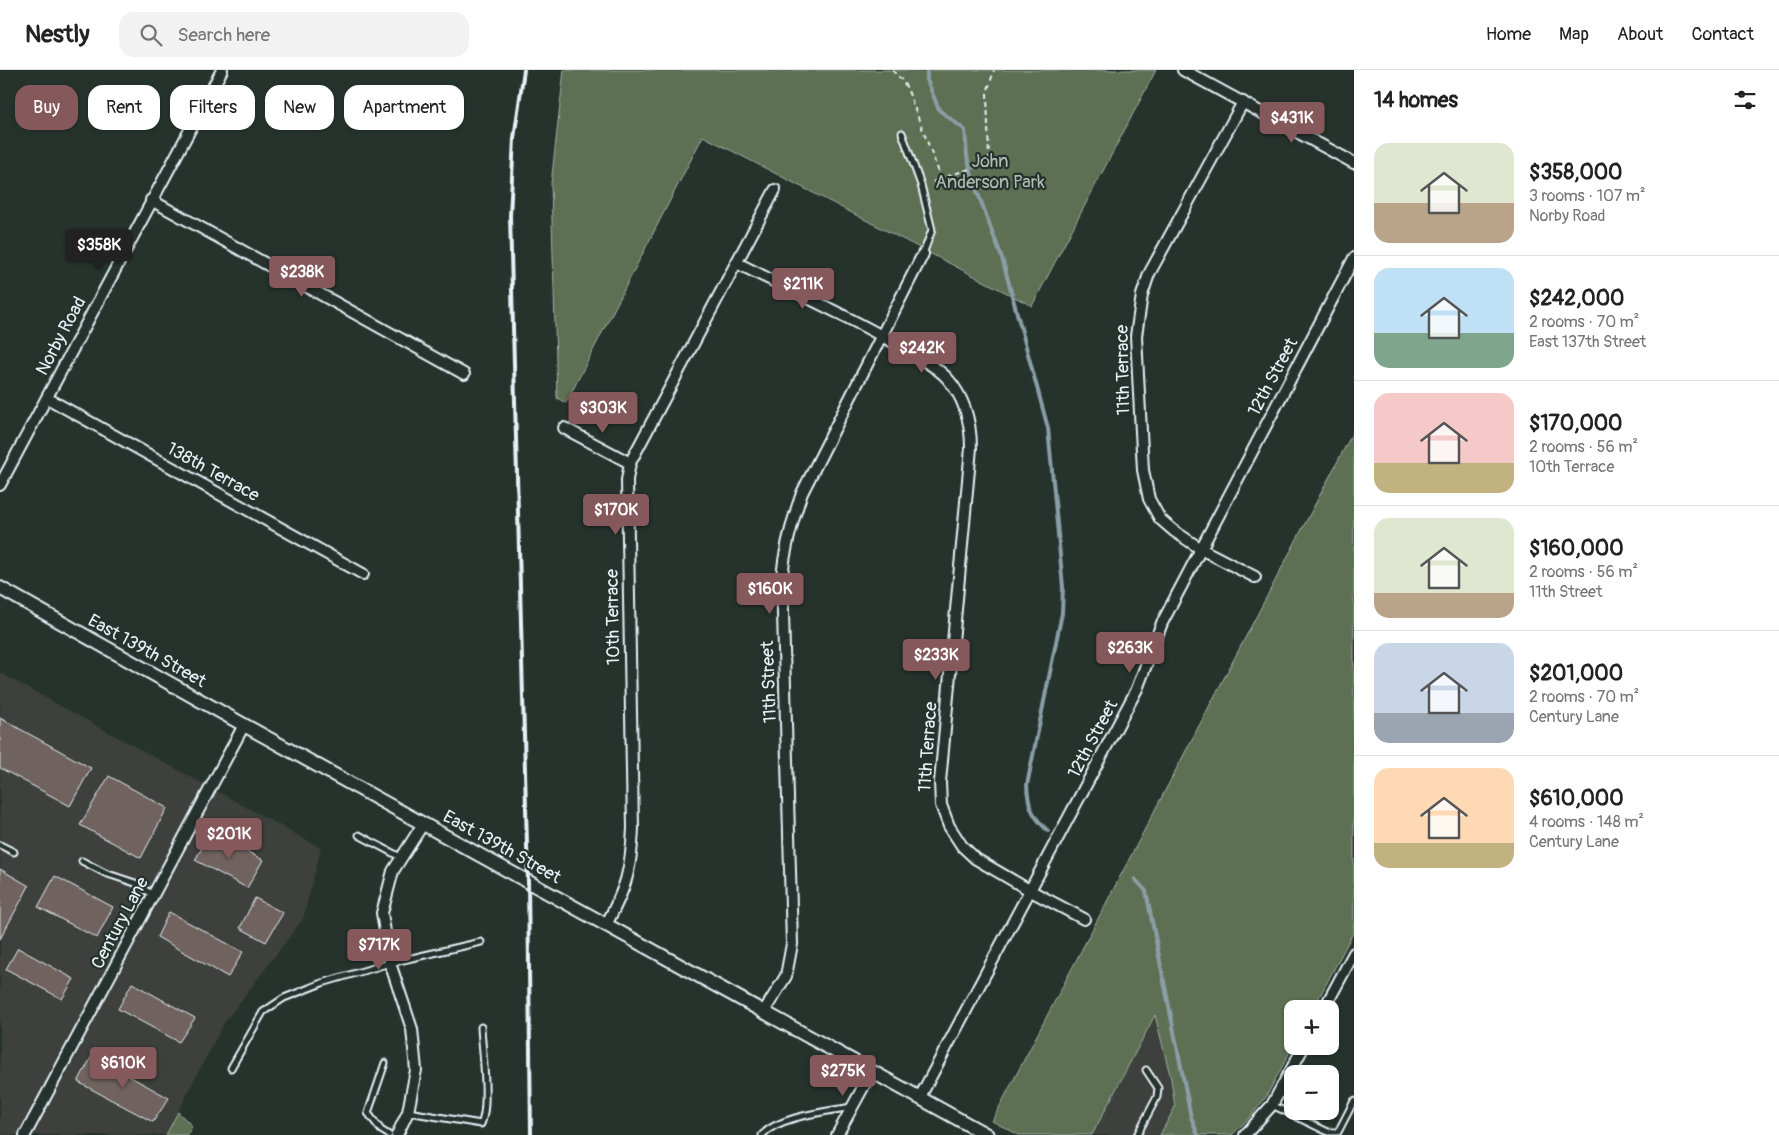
<!DOCTYPE html>
<meta charset="utf-8">
<style>
body{margin:0;font-family:Pangolin,sans-serif;background:#f2f2f2;color:#222;height:100vh;display:flex;flex-direction:column;font-size:19px;white-space:nowrap}
*{box-sizing:border-box;margin:0}
p{font-size:16px;color:#767676}
.icon{flex:none;width:28px;height:28px;fill:none;stroke:currentColor;stroke-width:2;stroke-linecap:round;stroke-linejoin:round}
.map{position:relative;flex:1;overflow:hidden}
.drawer{display:flex;flex-direction:column;background:#fff;width:425px}
.drawer>*{flex:none}
.hud{position:absolute;left:15px;top:15px;width:475px;height:45px;display:flex;gap:10px}
.controls{position:absolute;left:1284px;top:930px;display:grid;gap:10px}
.controls a{display:grid;place-items:center;width:55px;height:55px;border-radius:10px;background:#fff;box-shadow:0 1px 4px #0004;font-size:25px}
.price{position:absolute;translate:-50% -42px;padding:0 11px;border-radius:5px;background:#85585c;color:#fff;font-size:16px;line-height:32px;filter:drop-shadow(0 1px 2px #0008)}
.price::after{content:'';position:absolute;left:50%;top:30px;width:15px;height:11px;margin-left:-8px;background:inherit;clip-path:polygon(0 0,100% 0,50% 100%)}
.price.current{background:#222;color:#fff}
ul{padding:0;list-style:none}
li{display:flex;align-items:center;gap:15px;height:125px;padding:0 20px}
li+li{border-top:1px solid #e0e0e0}
li span{display:grid;place-items:center;flex:none;width:140px;height:100px;border-radius:15px;color:#555}
li>.icon{margin-inline-start:auto}
span .icon{width:60px;height:60px;fill:#fffc;stroke-width:1}
li b{font-size:21px}
h2{display:flex;justify-content:space-between;align-items:center;height:60px;padding:0 20px;font-size:21px}
.chip{padding:0 18px;border-radius:15px;background:#fff;box-shadow:0 1px 4px #0004;font-size:18px;line-height:45px}
.chip.current{background:#85585c;color:#fff}
header{display:flex;align-items:center;gap:30px;box-sizing:border-box;height:70px;padding:0 25px;background:#fff;border-bottom:1px solid #e0e0e0}
header strong{font-size:24px}
nav{display:flex;gap:28px;margin-inline-start:auto;font-size:18px}
.search{width:350px;height:45px;background:#f2f2f2;display:flex;align-items:center;gap:12px;box-sizing:border-box;padding:0 18px;border-radius:15px;color:#767676;font-size:19px}
main{display:flex;flex:1;min-height:0}
.map>svg:first-child{display:block}
</style>
<header>
<strong>Nestly</strong>
<div class="search"><svg class="icon" aria-label="search" viewBox="0 0 24 24"><circle cx="10" cy="10" r="6"/><path d="M15 15l6 6"/></svg>Search here</div>
<nav><a>Home</a><a>Map</a><a>About</a><a>Contact</a></nav>
</header>
<main>
<div class="map">
<svg width="1354" height="1065" viewBox="0 0 1354 1065">
<rect width="100%" height="100%" fill="#26332d"/>
<filter id="ink" filterUnits="userSpaceOnUse"><feTurbulence type="fractalNoise" baseFrequency=".02" numOctaves="2"/><feDisplacementMap in="SourceGraphic" scale="10" xChannelSelector="R" yChannelSelector="G"/><feConvolveMatrix kernelMatrix="1 2 1 2 8 2 1 2 1" color-interpolation-filters="sRGB"/></filter>
<g filter="url(#ink)">
<g fill="#3c413c">
<path d="M 0,603 L 321,778 L 303,849 L 224,953 L 166,1065 L 0,1065 Z"/>
<path d="M 1155,944 L 1171,1009 L 1175,1037 L 1160,1065 L 1092,1065 Z"/>
</g>
<g fill="#5d7053" stroke="#a2b0a6">
<path d="M 564,0 L 1156,0 L 1032,236 L 703,66 L 566,333 L 557,328 L 551,114 Z"/>
<path d="M 1354,360 L 1354,861 L 1313,939 L 1292,939 L 1293,976 L 1266,1027 L 1252,1045 L 1232,1065 L 1160,1065 L 1175,1037 L 1171,1009 L 1155,945 L 1092,1065 L 1019,1065 L 992,1051 Z"/>
<path d="M 178,1042 L 192,1056 L 188,1065 L 166,1065 Z"/>
</g>
<g fill="none" stroke-linecap="round" stroke-linejoin="round">
<g stroke="#8a9ea6" stroke-width="4">
<path d="M 927,0 L 927,10 L 939,40 L 965,60 L 967,86 L 973,110 L 1002,188 L 1048,358 L 1063,517 L 1062,543 L 1027,715 C 1028,736 1032,746 1048,761"/>
<path d="M 1135,809 L 1146,821 L 1191,1047 L 1198,1065"/>
</g>
</g>
<g fill="#6f635e" stroke="#e8f1f8">
<path d="M 0,648 L 91,698 L 70,736 L 0,698 Z"/>
<path d="M 109,706 L 167,738 L 141,788 L 80,755 Z"/>
<path d="M 211,762 L 263,790 L 247,818 L 195,790 Z"/>
<path d="M 0,799 L 29,816 L 0,869 Z"/>
<path d="M 55,806 L 113,837 L 97,868 L 38,837 Z"/>
<path d="M 255,828 L 283,843 L 266,872 L 240,858 Z"/>
<path d="M 169,842 L 243,882 L 228,907 L 157,867 Z"/>
<path d="M 18,878 L 74,909 L 62,929 L 6,899 Z"/>
<path d="M 132,913 L 195,948 L 179,972 L 118,939 Z"/>
<path d="M 92,986 L 169,1028 L 153,1052 L 78,1012 Z"/>
</g>
<g fill="none" stroke-linecap="round" stroke-linejoin="round">
<defs>
<g id="service">
<path d="M 902,63 L 921,115 L 932,160 L 923,184"/>
<path d="M 359,765 L 402,788"/>
<path d="M 0,775 L 14,782"/>
<path d="M 82,791 L 105,803 L 135,813 L 153,825"/>
<path d="M 385,993 L 368,1043 L 381,1060 L 389,1065"/>
<path d="M 231,998 L 263,942 L 284,928 L 322,913 L 390,893 L 481,872"/>
<path d="M 1272,1035 L 1328,1062 L 1338,1062 L 1354,1031"/>
<path d="M 408,1042 L 481,1054 C 490,1035 482,980 481,957"/>
<path d="M 762,1065 C 780,1046 826,1042 851,1037"/>
<path d="M 1137,1065 L 1157,1027 L 1158,1018 L 1146,1000"/>
</g>
<g id="minor">
<path d="M 1183,0 L 1354,93"/>
<path d="M 1243,32 L 1149,204 L 1142,225 L 1136,266 L 1143,400 L 1149,429 L 1160,449 L 1174,461 L 1201,479 L 1255,507"/>
<path d="M 151,130 L 464,304"/>
<path d="M 737,193 C 792,221 849,246 903,278 C 917,287 935,295 947,308 C 965,328 971,352 971,378 L 940,712 L 941,735 L 949,756 L 962,776 L 976,789 L 1031,821 L 1084,849"/>
<path d="M 47,328 L 363,504"/>
<path d="M 564,358 L 630,393"/>
<path d="M 0,415 L 222,0"/>
<path d="M 606,855 C 626,817 631,802 633,758 L 627,410 L 630,393 L 775,120"/>
<path d="M 1324,939 L 1354,883"/>
<path d="M 763,943 L 786,906 L 792,874 L 782,506 C 785,477 792,451 802,423 L 923,184"/>
<path d="M 920,1027 L 1137,619 L 1162,553 L 1354,188"/>
<path d="M 25,1065 L 244,655"/>
<path d="M 397,1065 L 408,1042 L 416,1000 L 412,959 L 390,893 L 382,843 L 393,801 L 423,754"/>
<path d="M 837,1065 L 872,1001"/>
<path d="M 1245,1065 L 1272,1035 L 1304,976"/>
</g>
<path id="tertiary" d="M 0,518 L 244,655 L 987,1065"/>
</defs>
<use href="#service" stroke="#e8f1f8" stroke-width="9"/>
<use href="#minor" stroke="#e8f1f8" stroke-width="14"/>
<use href="#tertiary" stroke="#e8f1f8" stroke-width="16"/>
<g stroke="#e8f1f8" stroke-width="2" stroke-dasharray="5 4" stroke-linecap="butt">
<path d="M 892,0 L 902,10 L 907,18 L 941,108 L 986,94 L 989,90 L 987,23 L 994,0"/>
<path d="M 933,112 L 941,108"/>
</g>
<use href="#service" stroke="#26332d" stroke-width="5"/>
<use href="#minor" stroke="#26332d" stroke-width="10"/>
<use href="#tertiary" stroke="#26332d" stroke-width="12"/>
<path stroke="#e8f1f8" stroke-width="4" d="M 524,0 L 514,68 L 510,146 L 528,812 L 531,1065"/>
</g>
</g>
<g text-anchor="middle" dominant-baseline="central" stroke-width="4.5" stroke-linejoin="round" paint-order="stroke">
<g font-size="18" fill="#b0bdb6" stroke="#26332d">
<text x="990" y="91">John<tspan x="990" dy="21">Anderson Park</tspan></text>
</g>
<g font-size="18" fill="#e8f1f8" stroke="#26332d">
<text transform="translate(61 266) rotate(-62)">Norby Road</text>
<text transform="translate(1123 300) rotate(-91)">11th Terrace</text>
<text transform="translate(1273 307) rotate(-62)">12th Street</text>
<text transform="translate(213 402) rotate(29)">138th Terrace</text>
<text transform="translate(613 547) rotate(-91)">10th Terrace</text>
<text transform="translate(147 581) rotate(29)">East 139th Street</text>
<text transform="translate(769 612) rotate(-92)">11th Street</text>
<text transform="translate(1093 669) rotate(-62)">12th Street</text>
<text transform="translate(928 677) rotate(-86)">11th Terrace</text>
<text transform="translate(502 777) rotate(29)">East 139th Street</text>
<text transform="translate(120 853) rotate(-62)">Century Lane</text>
</g>
</g>
</svg>
<div class="controls">
<a>+</a>
<a>−</a>
</div>
<b class="price" style="left:1292px;top:74px">$431K</b>
<b class="price current" style="left:99px;top:201px">$358K</b>
<b class="price" style="left:302px;top:228px">$238K</b>
<b class="price" style="left:803px;top:240px">$211K</b>
<b class="price" style="left:922px;top:304px">$242K</b>
<b class="price" style="left:603px;top:364px">$303K</b>
<b class="price" style="left:616px;top:466px">$170K</b>
<b class="price" style="left:770px;top:545px">$160K</b>
<b class="price" style="left:1130px;top:604px">$263K</b>
<b class="price" style="left:936px;top:611px">$233K</b>
<b class="price" style="left:229px;top:790px">$201K</b>
<b class="price" style="left:379px;top:901px">$717K</b>
<b class="price" style="left:123px;top:1019px">$610K</b>
<b class="price" style="left:843px;top:1027px">$275K</b>
<div class="hud">
<a class="chip current">Buy</a>
<a class="chip">Rent</a>
<a class="chip">Filters</a>
<a class="chip">New</a>
<a class="chip">Apartment</a>
</div>
</div>
<section class="drawer">
<h2>14 homes<svg class="icon" aria-label="filters" viewBox="0 0 24 24"><path d="M4 7h16M4 17h16"/><circle cx="9" cy="7" r="2"/><circle cx="15" cy="17" r="2"/></svg></h2>
<ul>
<li><span style="background:linear-gradient(#dfe7d0 60%,#b9a48a 0)"><svg class="icon" aria-label="home" viewBox="0 0 24 24"><path d="M3 11l9-7 9 7M6 9v11h12V9"/></svg></span><div><b>$358,000</b><p>3 rooms · 107 m²</p><p>Norby Road</p></div></li>
<li><span style="background:linear-gradient(#bfe0f5 65%,#7fa58c 0)"><svg class="icon" aria-label="home" viewBox="0 0 24 24"><path d="M3 11l9-7 9 7M6 9v11h12V9"/></svg></span><div><b>$242,000</b><p>2 rooms · 70 m²</p><p>East 137th Street</p></div></li>
<li><span style="background:linear-gradient(#f6c9c9 70%,#c2b280 0)"><svg class="icon" aria-label="home" viewBox="0 0 24 24"><path d="M3 11l9-7 9 7M6 9v11h12V9"/></svg></span><div><b>$170,000</b><p>2 rooms · 56 m²</p><p>10th Terrace</p></div></li>
<li><span style="background:linear-gradient(#dfe7d0 75%,#b9a48a 0)"><svg class="icon" aria-label="home" viewBox="0 0 24 24"><path d="M3 11l9-7 9 7M6 9v11h12V9"/></svg></span><div><b>$160,000</b><p>2 rooms · 56 m²</p><p>11th Street</p></div></li>
<li><span style="background:linear-gradient(#c9d6e8 70%,#9aa5b1 0)"><svg class="icon" aria-label="home" viewBox="0 0 24 24"><path d="M3 11l9-7 9 7M6 9v11h12V9"/></svg></span><div><b>$201,000</b><p>2 rooms · 70 m²</p><p>Century Lane</p></div></li>
<li><span style="background:linear-gradient(#ffd9b3 75%,#c2b280 0)"><svg class="icon" aria-label="home" viewBox="0 0 24 24"><path d="M3 11l9-7 9 7M6 9v11h12V9"/></svg></span><div><b>$610,000</b><p>4 rooms · 148 m²</p><p>Century Lane</p></div></li>
</ul>
</section>
</main>
